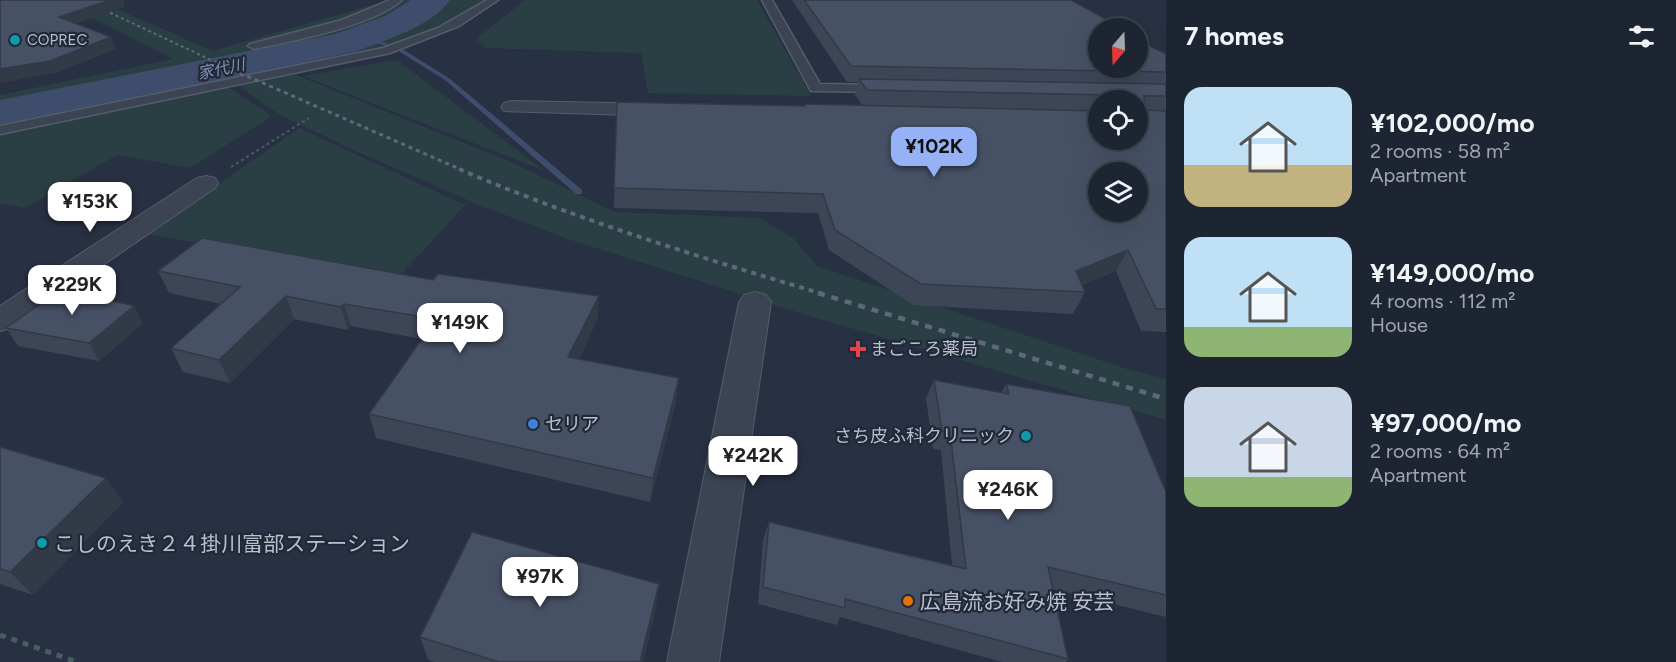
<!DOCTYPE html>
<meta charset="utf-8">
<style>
body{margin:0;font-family:Figtree,"Noto Sans JP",sans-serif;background:#2b313e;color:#f1f3f6;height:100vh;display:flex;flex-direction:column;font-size:22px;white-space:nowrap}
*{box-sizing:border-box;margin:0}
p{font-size:20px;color:#a1a5ac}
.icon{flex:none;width:33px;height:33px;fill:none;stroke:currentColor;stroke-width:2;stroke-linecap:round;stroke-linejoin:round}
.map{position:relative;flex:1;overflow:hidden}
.details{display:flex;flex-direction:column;background:#1e2532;width:510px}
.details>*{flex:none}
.needle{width:39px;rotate:199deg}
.controls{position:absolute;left:1088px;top:18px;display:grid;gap:12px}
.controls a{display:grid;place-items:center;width:60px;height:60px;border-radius:50%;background:#1e2532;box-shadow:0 6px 24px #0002,0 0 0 2px #3c424d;font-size:30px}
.price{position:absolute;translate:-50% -51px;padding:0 14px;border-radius:12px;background:#fff;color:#222;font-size:20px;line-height:39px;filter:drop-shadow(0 2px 3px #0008)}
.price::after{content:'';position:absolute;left:50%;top:36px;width:18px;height:14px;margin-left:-9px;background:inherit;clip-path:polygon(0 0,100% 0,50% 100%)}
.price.on{background:#95b2f7;color:#111}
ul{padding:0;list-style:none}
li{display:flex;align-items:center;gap:18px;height:150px;padding:0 18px}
li span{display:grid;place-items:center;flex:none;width:168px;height:120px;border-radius:18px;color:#555}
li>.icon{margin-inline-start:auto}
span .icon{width:72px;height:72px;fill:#fffc;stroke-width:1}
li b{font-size:26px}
h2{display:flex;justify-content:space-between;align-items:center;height:72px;padding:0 18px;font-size:26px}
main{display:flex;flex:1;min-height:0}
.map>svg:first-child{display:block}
</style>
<main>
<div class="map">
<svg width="1166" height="662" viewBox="0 0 1166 662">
<rect width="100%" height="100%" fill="#283143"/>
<g fill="#2a3f44">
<path d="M 57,0 L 96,0 L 213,51 L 375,4 L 394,5 L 402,0 L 489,0 L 441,31 L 354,57 L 286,71 L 511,162 L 615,212 L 760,218 L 793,238 L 817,266 L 1130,370 L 1166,379 L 1166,420 L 803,314 L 571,240 L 479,205 L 358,152 L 280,115 L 233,82 L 0,130 L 0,95 L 173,59 Z"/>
<path d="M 525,0 L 757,0 L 811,96 L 648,93 L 641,53 L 485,48 L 476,39 Z"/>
<path d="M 397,60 L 545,171 L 303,76 Z"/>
<path d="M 228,87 L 272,116 L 190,168 L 117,155 L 25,208 L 0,203 L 0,134 Z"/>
<path d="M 299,128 L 465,205 L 398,278 L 147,234 Z"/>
</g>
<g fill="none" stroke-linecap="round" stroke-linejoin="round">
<g fill="#3e4d6c" fill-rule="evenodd">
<path d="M 362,35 L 366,35 L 393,46 L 388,47 L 362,37 Z"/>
<path d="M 400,50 L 404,50 L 449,78 L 582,190 L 582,194 L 576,194 L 445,80 L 400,52 Z"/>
</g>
<path fill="#3e4d6c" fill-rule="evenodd" d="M 411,0 L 450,0 C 432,26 386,40 357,51 L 0,128 L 0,100 L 335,34 L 385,16 Z"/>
<defs>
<g id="lane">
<path d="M 390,0 L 402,0 C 373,26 293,41 254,49 L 248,46 L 250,44 L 342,20 Z"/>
<path d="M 487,0 L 498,0 L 459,26 L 390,53 L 0,134 L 0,126 L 383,48 L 438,28 Z"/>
<path d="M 762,0 L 772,0 L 820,84 L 886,85 L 893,89 L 891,92 L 811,91 Z"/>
</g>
<g id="street">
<path d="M 511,101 L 661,104 L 668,106 L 671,110 L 668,114 L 661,116 L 504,111 L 501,107 L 504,103 Z"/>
<path d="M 206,176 L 215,178 L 218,183 L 215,188 L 11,328 L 0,331 L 0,306 L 197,178 Z"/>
<path d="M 755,292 L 766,295 L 771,302 L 719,662 L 667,662 L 739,302 L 744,295 Z"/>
</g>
</defs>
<use href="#lane" stroke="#555c6a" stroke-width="3"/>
<use href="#street" stroke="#555c6a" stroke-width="2"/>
<path stroke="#485c61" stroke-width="2" stroke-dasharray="3 3" stroke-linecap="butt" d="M 231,167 L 309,118"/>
<path stroke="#485c61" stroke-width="5" stroke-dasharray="6 6" stroke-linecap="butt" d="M 0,635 L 77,662"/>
<use href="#lane" fill="#3c4453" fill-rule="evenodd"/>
<use href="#street" fill="#3c4453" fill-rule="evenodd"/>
<path stroke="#5f687a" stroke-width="2" stroke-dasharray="3 3" stroke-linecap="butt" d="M 83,0 L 243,75"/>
<path stroke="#5f687a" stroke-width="3" stroke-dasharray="4 4" stroke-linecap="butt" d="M 240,73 L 462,170"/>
<path stroke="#5f687a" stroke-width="4" stroke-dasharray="5 5" stroke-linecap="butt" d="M 459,169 C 575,219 702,258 823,294"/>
<path stroke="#5f687a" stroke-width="4.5" stroke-dasharray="7 7" stroke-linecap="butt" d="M 818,293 L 1166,399"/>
</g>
<g fill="#3d4657" fill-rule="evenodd">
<path d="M 792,0 L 1071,0 L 1144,43 L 1166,54 L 1166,332 L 1141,331 L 1116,271 L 1082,285 L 1085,292 L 1073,314 L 913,305 L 829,250 L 818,213 L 614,208 L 617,102 L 804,106 L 804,104 L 862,105 L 855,95 L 858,82 L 847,82 ZM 1098,100 L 1137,100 L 1098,140 Z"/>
<path d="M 158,271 L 598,318 L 579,359 L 676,402 L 650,502 L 376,438 L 369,414 L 422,339 L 351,326 L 348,330 L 294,319 L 230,383 L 183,372 L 171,348 L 221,304 L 169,293 Z"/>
<path d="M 143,323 L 99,361 L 18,346 L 6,328 Z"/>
<path d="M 934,380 L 1001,393 L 1006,384 L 1166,492 L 1166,617 L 1053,589 L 1068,659 L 1066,662 L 1002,662 L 840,617 L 837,625 L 758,604 L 763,540 L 769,522 L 952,565 L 941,450 L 933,449 L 926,398 Z"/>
<path d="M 0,447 L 106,478 L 123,502 L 33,595 L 0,584 Z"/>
<path d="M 656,608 L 643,662 L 434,662 L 428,660 L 420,637 Z"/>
</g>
<g fill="#323947">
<path d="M 110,0 L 123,0 L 125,7 L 64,28 L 59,17 Z"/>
<path d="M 111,37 L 116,49 L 56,73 L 0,83 L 0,69 Z"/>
<path d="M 1128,250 L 1116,271 L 1064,292 L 1076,271 Z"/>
<path d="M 286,296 L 294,319 L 230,383 L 219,360 Z"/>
<path d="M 599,296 L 598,318 L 568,380 L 568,357 Z"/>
<path d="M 344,304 L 351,326 L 348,330 L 341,307 Z"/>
<path d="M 134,306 L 143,323 L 99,361 L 89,343 Z"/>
<path d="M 679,378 L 676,402 L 650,502 L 653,478 Z"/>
<path d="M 106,478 L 123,502 L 33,595 L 10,572 Z"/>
<path d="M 659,584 L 656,608 L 643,662 L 640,662 Z"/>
</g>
<g fill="#475165" stroke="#323947" stroke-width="1.5" fill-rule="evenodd">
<path d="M 0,0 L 110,0 L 59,17 L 111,37 L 50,61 L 0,69 Z"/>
<path d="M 804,0 L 1071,0 L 1122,28 L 1098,28 L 1098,68 L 1137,68 L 1137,37 L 1142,40 L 1144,43 L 1166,54 L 1166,72 L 851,66 Z"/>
<path d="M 859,79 L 1166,84 L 1166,96 L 1144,96 L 1145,110 L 1166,111 L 1166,309 L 1156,309 L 1128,250 L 1076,271 L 1085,292 L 921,284 L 835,230 L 823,194 L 614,188 L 617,102 L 805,106 L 804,104 L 1098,111 L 1098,140 L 1137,140 L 1137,100 L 1109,100 L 1109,97 L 1106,95 L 867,90 ZM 1098,172 L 1137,172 L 1137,212 L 1098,212 Z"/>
<path d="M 202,238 L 433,280 L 438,274 L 599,296 L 568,357 L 679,378 L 653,478 L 369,414 L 436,319 L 344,304 L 341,307 L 286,296 L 219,360 L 171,348 L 240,287 L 158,271 Z"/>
<path d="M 62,288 L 134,306 L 89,343 L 6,328 Z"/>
<path d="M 934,380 L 1009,394 L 1006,384 L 1130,406 L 1166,492 L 1166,595 L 1048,567 L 1068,659 L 845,599 L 845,608 L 763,587 L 769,522 L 966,569 L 950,432 L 942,431 Z"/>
<path d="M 0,447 L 106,478 L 10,572 L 0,569 Z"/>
<path d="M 472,532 L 659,584 L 640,662 L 499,662 L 420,637 Z"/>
</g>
<g fill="#0f9aa8" stroke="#212938" stroke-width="2">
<circle cx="15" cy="40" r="6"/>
<circle cx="1026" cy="436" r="6"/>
<circle cx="42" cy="543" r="6"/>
</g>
<path fill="#e0444e" stroke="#212938" stroke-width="2" d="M855 340h6v6h6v6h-6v6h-6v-6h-6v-6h6z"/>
<circle fill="#3f7fe0" stroke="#212938" stroke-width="2" cx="533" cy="424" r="6"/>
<circle fill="#e8710a" stroke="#212938" stroke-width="2" cx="908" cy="601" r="6"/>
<g text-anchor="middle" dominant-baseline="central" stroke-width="4.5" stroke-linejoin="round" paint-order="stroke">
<g font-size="15" fill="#babfcd" stroke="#212938" text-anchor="start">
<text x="27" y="40">COPREC</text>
</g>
<g font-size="16" font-style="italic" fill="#8293b2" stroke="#212938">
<text transform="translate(221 69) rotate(-12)">家代川</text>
</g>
<g font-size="18" fill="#babfcd" stroke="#212938" text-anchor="start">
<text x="870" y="349">まごころ薬局</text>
<text x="545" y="424">セリア</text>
<text x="1014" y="436" text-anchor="end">さち皮ふ科クリニック</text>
</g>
<g font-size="21" fill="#babfcd" stroke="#212938" text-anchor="start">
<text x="54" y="543">こしのえき２４掛川富部ステーション</text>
<text x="920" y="601">広島流お好み焼 安芸</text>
</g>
</g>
</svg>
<div class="controls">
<a><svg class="needle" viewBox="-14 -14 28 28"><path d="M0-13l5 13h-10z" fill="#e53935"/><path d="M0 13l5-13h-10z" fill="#a1a5ac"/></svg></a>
<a><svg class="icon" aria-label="locate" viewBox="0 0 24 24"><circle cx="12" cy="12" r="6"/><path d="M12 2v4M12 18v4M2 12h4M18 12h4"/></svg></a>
<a><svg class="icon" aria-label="layers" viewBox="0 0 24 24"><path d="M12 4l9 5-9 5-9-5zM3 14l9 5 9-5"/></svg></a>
</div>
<b class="price on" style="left:934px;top:178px">¥102K</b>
<b class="price" style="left:90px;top:233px">¥153K</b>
<b class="price" style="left:72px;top:316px">¥229K</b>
<b class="price" style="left:460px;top:354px">¥149K</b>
<b class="price" style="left:753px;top:487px">¥242K</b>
<b class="price" style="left:1008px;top:521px">¥246K</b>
<b class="price" style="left:540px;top:608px">¥97K</b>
</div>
<section class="details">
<h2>7 homes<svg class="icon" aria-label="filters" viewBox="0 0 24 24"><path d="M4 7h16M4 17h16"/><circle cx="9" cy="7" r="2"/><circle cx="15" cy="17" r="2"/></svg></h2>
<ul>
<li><span style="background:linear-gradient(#bfe0f5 65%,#c2b280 0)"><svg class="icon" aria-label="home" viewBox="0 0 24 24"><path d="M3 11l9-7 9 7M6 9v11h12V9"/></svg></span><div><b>¥102,000/mo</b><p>2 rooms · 58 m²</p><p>Apartment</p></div></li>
<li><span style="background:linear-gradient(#bfe0f5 75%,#8fb573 0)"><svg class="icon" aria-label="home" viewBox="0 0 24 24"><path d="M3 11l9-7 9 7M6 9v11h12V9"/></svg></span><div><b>¥149,000/mo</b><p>4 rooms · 112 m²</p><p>House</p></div></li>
<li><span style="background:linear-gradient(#c9d6e8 75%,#8fb573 0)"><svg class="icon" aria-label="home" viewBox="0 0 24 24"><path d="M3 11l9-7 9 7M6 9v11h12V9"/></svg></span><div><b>¥97,000/mo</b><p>2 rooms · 64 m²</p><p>Apartment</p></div></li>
</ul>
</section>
</main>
